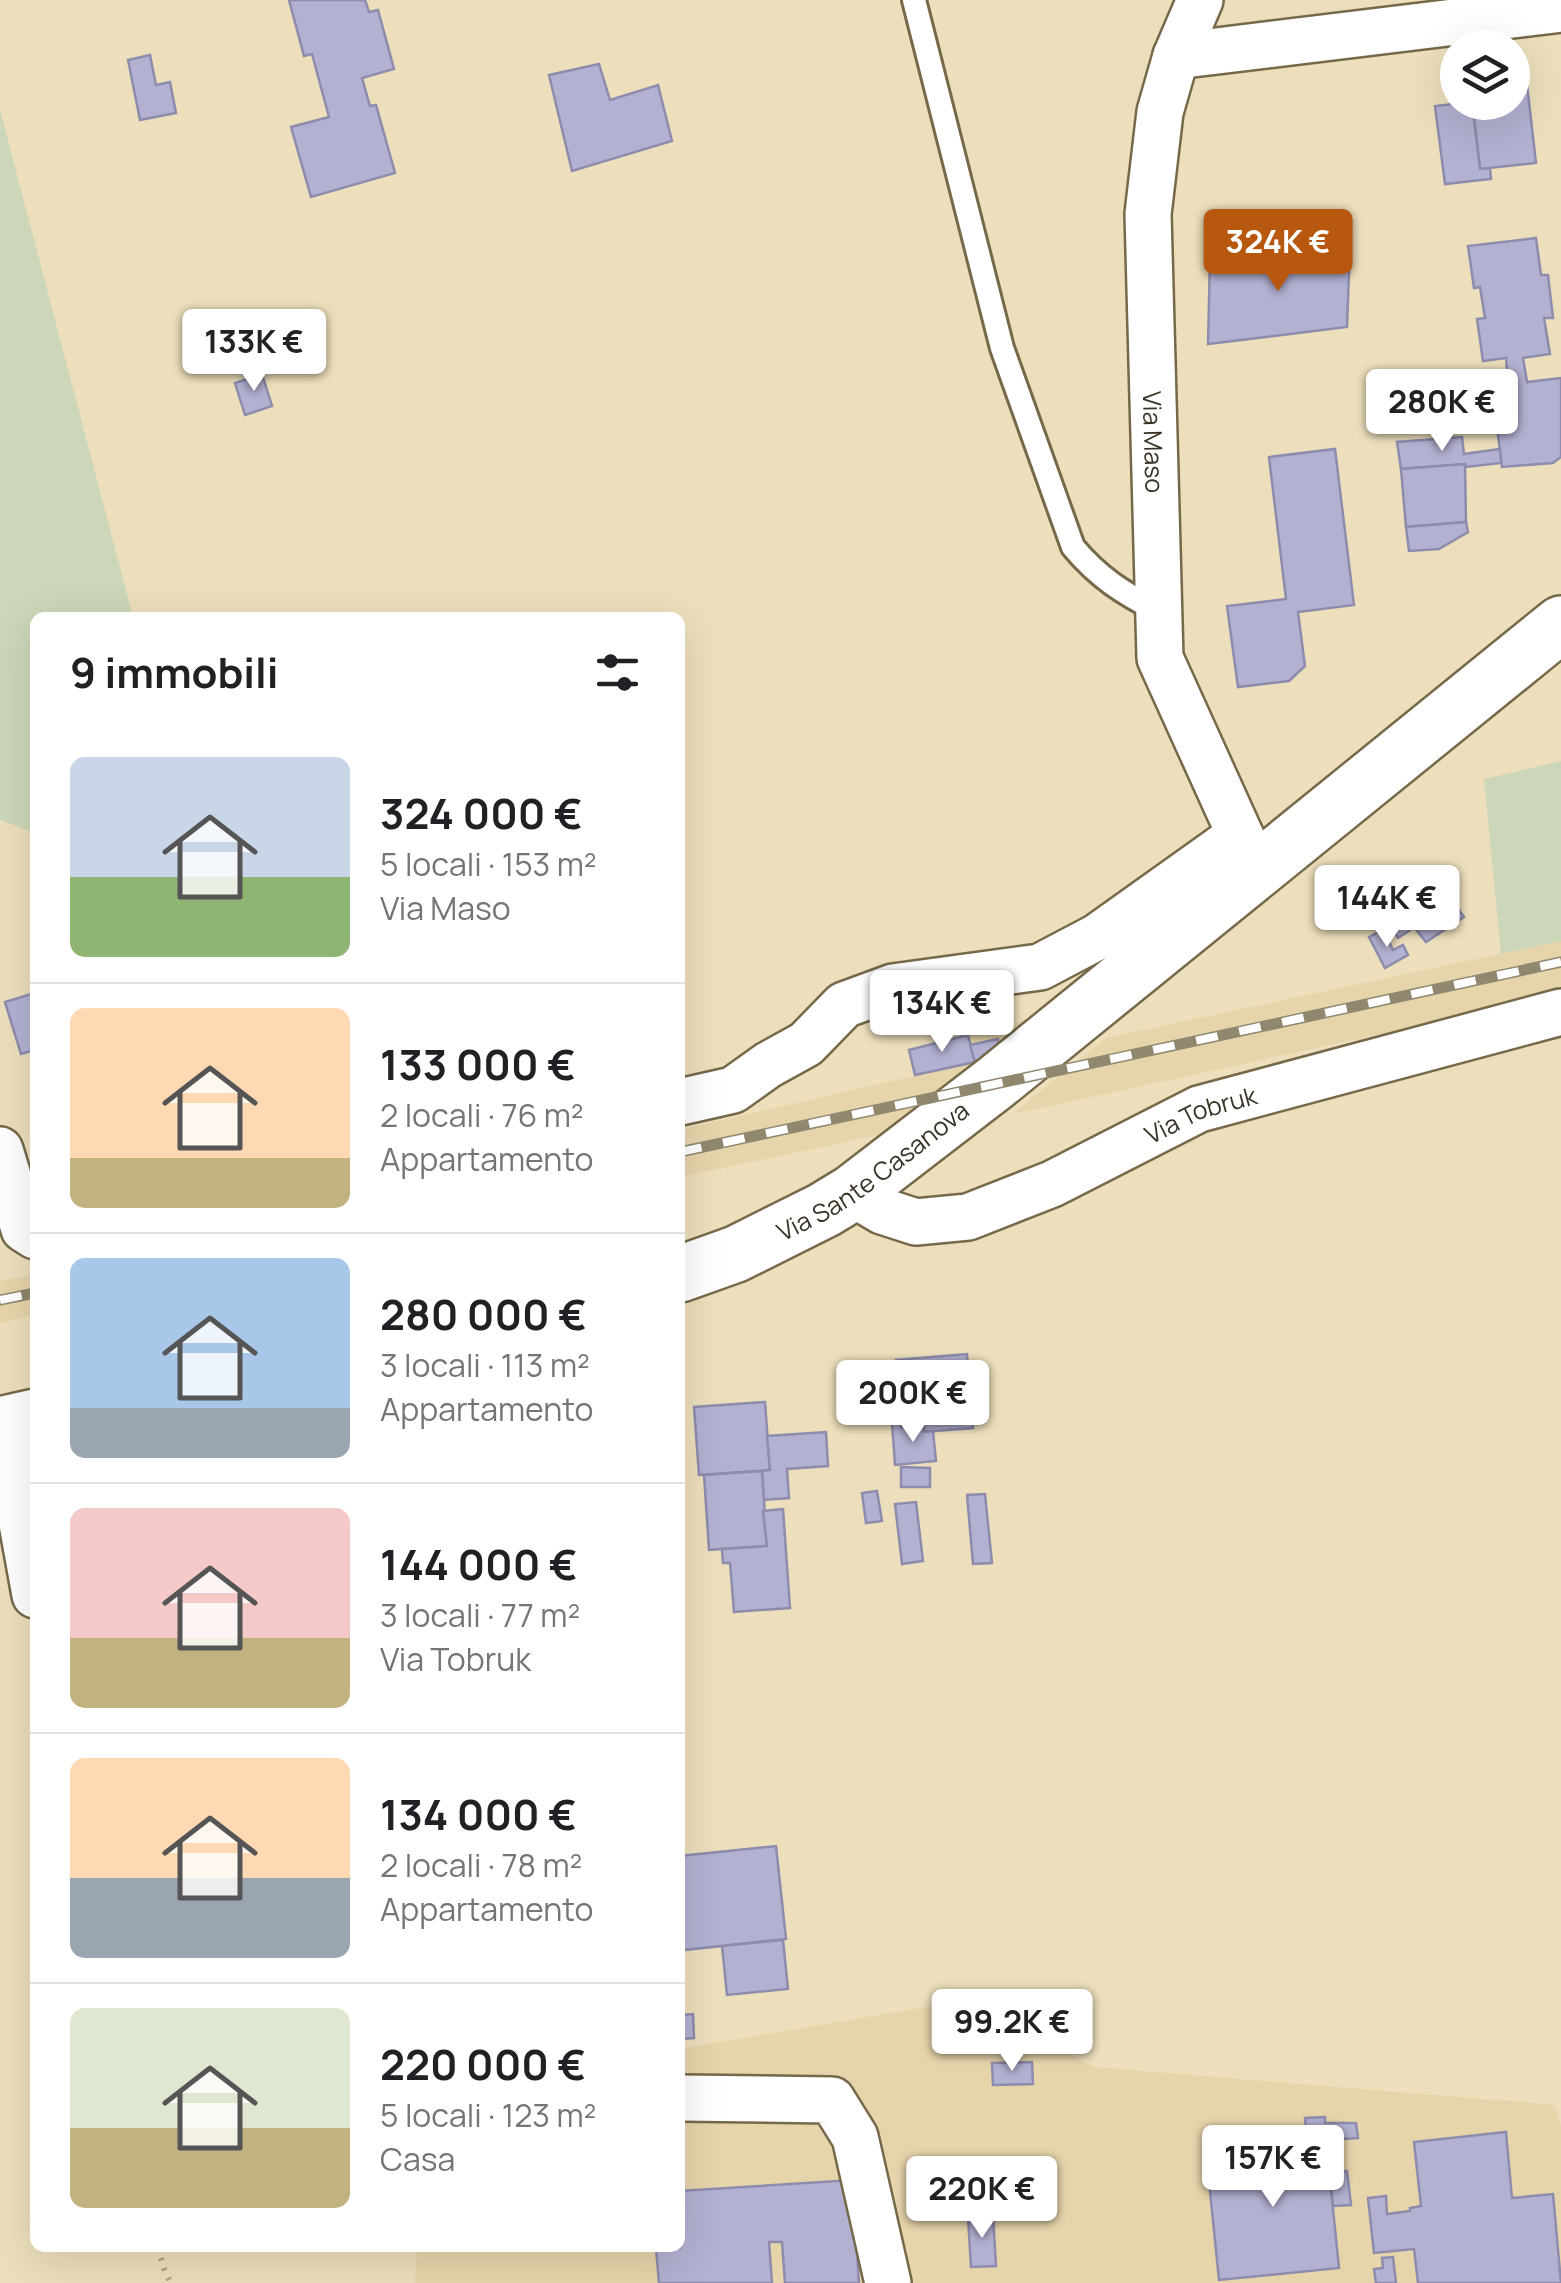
<!DOCTYPE html>
<html lang="it">
<meta charset="utf-8">
<style>
body{margin:0;font-family:Manrope,sans-serif;background:#f2f2f2;color:#202124;height:100vh;display:flex;flex-direction:column;font-size:38px;white-space:nowrap}
*{box-sizing:border-box;margin:0}
p{font-size:32px;color:#757577}
.icon{flex:none;width:55px;height:55px;fill:none;stroke:currentColor;stroke-width:2;stroke-linecap:round;stroke-linejoin:round}
.map{position:relative;flex:1;overflow:hidden}
.panel{position:absolute;left:30px;top:612px;width:655px;height:1640px;display:flex;flex-direction:column;background:#fff;border-radius:15px;box-shadow:0 10px 40px #0002}
.panel>*{flex:none}
.fabs{position:absolute;left:1440px;top:30px;display:grid;gap:20px}
.fabs a{display:grid;place-items:center;width:90px;height:90px;border-radius:50%;background:#fff;box-shadow:0 10px 40px #0002;font-size:50px}
.price{position:absolute;translate:-50% -85px;padding:0 22px;border-radius:10px;background:#fff;color:#222;font-size:32px;line-height:65px;filter:drop-shadow(0 2px 5px #0008)}
.price::after{content:'';position:absolute;left:50%;top:60px;width:30px;height:22px;margin-left:-15px;background:inherit;clip-path:polygon(0 0,100% 0,50% 100%)}
.price.selected{background:#b7580e;color:#fff}
ul{padding:0;list-style:none}
li{display:flex;align-items:center;gap:30px;height:250px;padding:0 40px}
li+li{border-top:2px solid #e0e0e0}
li span{display:grid;place-items:center;flex:none;width:280px;height:200px;border-radius:15px;color:#555}
li>.icon{margin-inline-start:auto}
span .icon{width:120px;height:120px;fill:#fffc;stroke-width:1}
li b{font-size:42px}
h2{display:flex;justify-content:space-between;align-items:center;height:120px;padding:0 40px;font-size:42px}
.map>svg:first-child{display:block}
</style>
<div class="map">
<svg width="1561" height="2283" viewBox="0 0 1561 2283">
<rect width="100%" height="100%" fill="#eddfbc"/>
<g fill="#e6d4ab">
<path d="M 1561,941 L 1561,995 L 1012,1114 L 1106,1038 Z"/>
<path d="M 1065,1010 L 898,1131 L 680,1177 L 680,1130 L 914,1076 L 909,1050 Z"/>
<path d="M 35,1274 L 35,1315 L 0,1323 L 0,1281 Z"/>
<path d="M 967,2000 L 1094,2067 L 1555,2105 L 1561,2126 L 1561,2283 L 415,2283 L 417,2248 L 680,2248 L 680,2049 Z"/>
</g>
<g fill="#ccd7b9">
<path d="M 0,110 L 133,617 L 35,618 L 35,833 L 0,820 Z"/>
<path d="M 1561,761 L 1561,941 L 1501,954 L 1484,779 Z"/>
</g>
<g fill="#b3b1d2" stroke="#8e8cad" stroke-width="2.5">
<path d="M 289,0 L 365,0 L 369,12 L 378,10 L 394,69 L 362,78 L 370,106 L 376,105 L 395,173 L 311,197 L 291,127 L 329,117 L 312,54 L 304,56 Z"/>
<path d="M 150,55 L 156,85 L 170,82 L 176,113 L 140,120 L 128,60 Z"/>
<path d="M 599,64 L 610,100 L 658,85 L 672,141 L 572,171 L 549,75 Z"/>
<path d="M 1527,85 L 1536,163 L 1480,169 L 1472,102 L 1512,102 L 1512,87 Z"/>
<path d="M 1472,102 L 1480,169 L 1490,168 L 1491,179 L 1445,184 L 1435,106 Z"/>
<path d="M 1536,238 L 1541,275 L 1548,275 L 1553,318 L 1544,318 L 1550,354 L 1523,358 L 1527,382 L 1561,378 L 1561,457 L 1553,463 L 1502,467 L 1492,387 L 1508,384 L 1506,358 L 1483,361 L 1477,319 L 1485,318 L 1480,287 L 1474,288 L 1468,246 Z"/>
<path d="M 1350,247 L 1347,327 L 1208,344 L 1210,257 Z"/>
<path d="M 262,374 L 272,406 L 245,415 L 235,383 Z"/>
<path d="M 1462,437 L 1464,454 L 1500,449 L 1501,463 L 1466,467 L 1465,464 L 1401,469 L 1397,442 Z"/>
<path d="M 1335,449 L 1354,605 L 1298,612 L 1305,666 L 1289,681 L 1238,687 L 1227,606 L 1286,599 L 1269,457 Z"/>
<path d="M 1465,464 L 1466,522 L 1406,527 L 1401,469 Z"/>
<path d="M 1466,522 L 1468,532 L 1439,549 L 1409,551 L 1406,527 Z"/>
<path d="M 1437,877 L 1453,902 L 1398,938 L 1374,898 L 1398,881 L 1407,894 Z"/>
<path d="M 1453,902 L 1464,917 L 1426,942 L 1414,927 Z"/>
<path d="M 1383,930 L 1393,950 L 1403,945 L 1408,955 L 1385,968 L 1369,937 Z"/>
<path d="M 31,994 L 35,1007 L 35,1050 L 21,1054 L 5,1002 Z"/>
<path d="M 968,1035 L 975,1062 L 915,1075 L 909,1050 Z"/>
<path d="M 998,1039 L 1002,1056 L 975,1062 L 970,1045 Z"/>
<path d="M 967,1354 L 973,1428 L 924,1432 L 923,1426 L 901,1427 L 896,1360 Z"/>
<path d="M 765,1402 L 770,1470 L 699,1475 L 694,1407 Z"/>
<path d="M 892,1423 L 901,1423 L 901,1427 L 923,1426 L 924,1432 L 933,1431 L 936,1461 L 895,1465 Z"/>
<path d="M 826,1432 L 828,1466 L 787,1469 L 789,1498 L 763,1500 L 762,1471 L 770,1470 L 767,1436 Z"/>
<path d="M 901,1467 L 930,1468 L 930,1487 L 901,1487 Z"/>
<path d="M 762,1471 L 767,1546 L 709,1550 L 704,1475 Z"/>
<path d="M 877,1491 L 882,1521 L 866,1523 L 862,1493 Z"/>
<path d="M 985,1494 L 992,1563 L 973,1564 L 967,1495 Z"/>
<path d="M 916,1502 L 923,1561 L 902,1564 L 895,1504 Z"/>
<path d="M 783,1509 L 790,1608 L 734,1612 L 730,1563 L 723,1563 L 722,1549 L 767,1546 L 763,1511 Z"/>
<path d="M 776,1846 L 786,1939 L 684,1950 L 680,1912 L 680,1856 Z"/>
<path d="M 783,1940 L 788,1989 L 727,1995 L 722,1946 Z"/>
<path d="M 693,2014 L 694,2038 L 680,2039 L 680,2015 Z"/>
<path d="M 1032,2062 L 1033,2084 L 993,2085 L 992,2063 Z"/>
<path d="M 1325,2117 L 1325,2123 L 1356,2123 L 1358,2138 L 1307,2141 L 1305,2118 Z"/>
<path d="M 1506,2132 L 1512,2198 L 1553,2194 L 1561,2283 L 1418,2283 L 1414,2249 L 1374,2253 L 1368,2198 L 1386,2196 L 1387,2214 L 1410,2211 L 1410,2208 L 1421,2206 L 1414,2142 Z"/>
<path d="M 1326,2140 L 1339,2268 L 1219,2280 L 1206,2152 Z"/>
<path d="M 1327,2149 L 1339,2149 L 1342,2172 L 1347,2171 L 1351,2205 L 1333,2206 Z"/>
<path d="M 852,2180 L 859,2283 L 785,2283 L 782,2242 L 769,2242 L 772,2283 L 659,2283 L 656,2248 L 680,2248 L 680,2191 Z"/>
<path d="M 993,2216 L 996,2266 L 971,2267 L 968,2217 Z"/>
<path d="M 1393,2257 L 1396,2283 L 1376,2283 L 1374,2269 L 1383,2268 L 1382,2258 Z"/>
</g>
<g fill="none" stroke-linecap="round" stroke-linejoin="round">
<defs>
<path id="service" d="M 914,0 L 1002,348 L 1073,547 C 1099,578 1123,593 1158,611"/>
<g id="minor">
<path id="s1" d="M 1200,0 L 1176,56 L 1160,112 L 1148,214 L 1160,658 L 1256,870"/>
<path d="M 1176,56 L 1561,9"/>
<path d="M 680,1102 L 733,1090 L 768,1065 L 806,1044 L 844,1005 L 893,987 L 1040,967 L 1097,937 L 1240,835"/>
<path d="M 0,1150 L 24,1229 L 35,1236"/>
<path id="s2" d="M 852,1193 L 882,1211 L 916,1222 L 968,1217 L 1052,1184 L 1199,1109 L 1561,1012"/>
<path d="M 4,1424 L 35,1595"/>
<path d="M 680,2098 L 832,2100 L 855,2137 L 888,2283"/>
</g>
<g id="secondary">
<path id="s3" d="M 680,1274 L 736,1254 L 824,1210 L 852,1193 L 995,1083 L 1561,624"/>
<path d="M 0,1425 L 35,1417"/>
</g>
</defs>
<use href="#service" stroke="#76694a" stroke-width="28"/>
<use href="#minor" stroke="#76694a" stroke-width="50"/>
<use href="#secondary" stroke="#76694a" stroke-width="60"/>
<path stroke="#aea488" stroke-width="6" stroke-dasharray="2.5 8" stroke-linecap="butt" d="M 158,2248 L 165,2272 L 171,2283"/>
<use href="#service" stroke="#fff" stroke-width="22"/>
<use href="#minor" stroke="#fff" stroke-width="45"/>
<use href="#secondary" stroke="#fff" stroke-width="55"/>
<defs>
<g id="rail">
<path d="M 680,1152 L 1561,962"/>
<path d="M 0,1300 L 35,1293"/>
</g>
</defs>
<use href="#rail" stroke="#90876f" stroke-width="11"/>
<use href="#rail" stroke="#fff" stroke-width="8" stroke-dasharray="22" stroke-linecap="butt"/>
</g>
<g text-anchor="middle" dominant-baseline="central" stroke-width="9" stroke-linejoin="round" paint-order="stroke">
<g font-size="25" fill="#393426" stroke="#fff">
<text stroke="none"><textPath href="#s1" startOffset="450">Via Maso</textPath></text>
<text stroke="none"><textPath href="#s2" startOffset="378">Via Tobruk</textPath></text>
<text stroke="none"><textPath href="#s3" startOffset="220">Via Sante Casanova</textPath></text>
</g>
</g>
</svg>
<div class="fabs">
<a><svg class="icon" aria-label="layers" viewBox="0 0 24 24"><path d="M12 4l9 5-9 5-9-5zM3 14l9 5 9-5"/></svg></a>
</div>
<b class="price selected" style="left:1278px;top:294px">324K €</b>
<b class="price" style="left:254px;top:394px">133K €</b>
<b class="price" style="left:1442px;top:454px">280K €</b>
<b class="price" style="left:1387px;top:950px">144K €</b>
<b class="price" style="left:942px;top:1055px">134K €</b>
<b class="price" style="left:913px;top:1445px">200K €</b>
<b class="price" style="left:1012px;top:2074px">99.2K €</b>
<b class="price" style="left:1273px;top:2210px">157K €</b>
<b class="price" style="left:982px;top:2241px">220K €</b>
<section class="panel">
<h2>9 immobili<svg class="icon" aria-label="filters" viewBox="0 0 24 24"><path d="M4 7h16M4 17h16"/><circle cx="9" cy="7" r="2"/><circle cx="15" cy="17" r="2"/></svg></h2>
<ul>
<li><span style="background:linear-gradient(#c9d6e8 60%,#8fb573 0)"><svg class="icon" aria-label="home" viewBox="0 0 24 24"><path d="M3 11l9-7 9 7M6 9v11h12V9"/></svg></span><div><b>324 000 €</b><p>5 locali · 153 m²</p><p>Via Maso</p></div></li>
<li><span style="background:linear-gradient(#ffd9b3 75%,#c2b280 0)"><svg class="icon" aria-label="home" viewBox="0 0 24 24"><path d="M3 11l9-7 9 7M6 9v11h12V9"/></svg></span><div><b>133 000 €</b><p>2 locali · 76 m²</p><p>Appartamento</p></div></li>
<li><span style="background:linear-gradient(#a9c7e8 75%,#9aa5b1 0)"><svg class="icon" aria-label="home" viewBox="0 0 24 24"><path d="M3 11l9-7 9 7M6 9v11h12V9"/></svg></span><div><b>280 000 €</b><p>3 locali · 113 m²</p><p>Appartamento</p></div></li>
<li><span style="background:linear-gradient(#f6c9c9 65%,#c2b280 0)"><svg class="icon" aria-label="home" viewBox="0 0 24 24"><path d="M3 11l9-7 9 7M6 9v11h12V9"/></svg></span><div><b>144 000 €</b><p>3 locali · 77 m²</p><p>Via Tobruk</p></div></li>
<li><span style="background:linear-gradient(#ffd9b3 60%,#9aa5b1 0)"><svg class="icon" aria-label="home" viewBox="0 0 24 24"><path d="M3 11l9-7 9 7M6 9v11h12V9"/></svg></span><div><b>134 000 €</b><p>2 locali · 78 m²</p><p>Appartamento</p></div></li>
<li><span style="background:linear-gradient(#dfe7d0 60%,#c2b280 0)"><svg class="icon" aria-label="home" viewBox="0 0 24 24"><path d="M3 11l9-7 9 7M6 9v11h12V9"/></svg></span><div><b>220 000 €</b><p>5 locali · 123 m²</p><p>Casa</p></div></li>
</ul>
</section>
</div>
